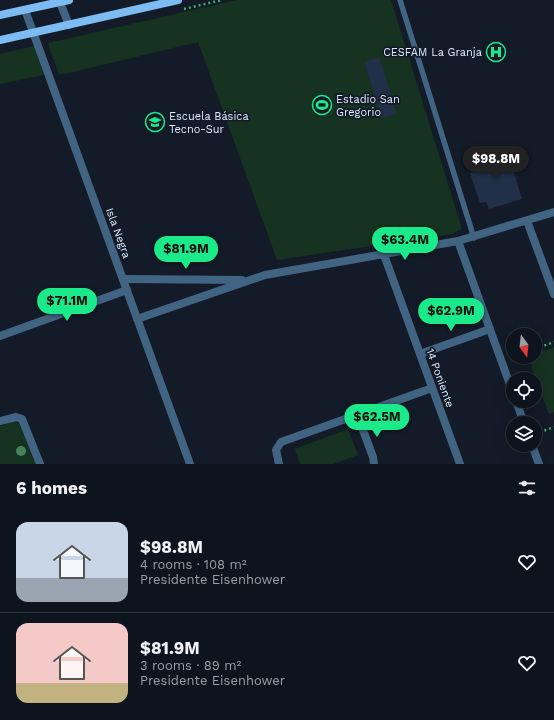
<!DOCTYPE html>
<meta charset="utf-8">
<style>
body{margin:0;font-family:"Work Sans",sans-serif;background:#171d27;color:#f1f3f6;height:100vh;display:flex;flex-direction:column;font-size:15px;white-space:nowrap}
*{box-sizing:border-box;margin:0}
p{font-size:13px;color:#9b9ea4}
.icon{flex:none;width:22px;height:22px;fill:none;stroke:currentColor;stroke-width:2;stroke-linecap:round;stroke-linejoin:round}
.map{position:relative;height:464px;overflow:hidden}
.sheet{display:flex;flex-direction:column;background:#0e141e;flex:1}
.sheet>*{flex:none}
.needle{width:26px;rotate:165deg}
.fabs{position:absolute;left:506px;top:328px;display:grid;gap:8px}
.fabs a{display:grid;place-items:center;width:36px;height:36px;border-radius:50%;background:#0e141e;box-shadow:0 4px 16px #0002,0 0 0 1px #2e333c;font-size:20px}
.price{position:absolute;translate:-50% -34px;padding:0 9px;border-radius:14px;background:#1bea8a;color:#111;font-size:13px;line-height:26px;filter:drop-shadow(0 1px 2px #0008)}
.price::after{content:'';position:absolute;left:50%;top:24px;width:12px;height:9px;margin-left:-6px;background:inherit;clip-path:polygon(0 0,100% 0,50% 100%)}
.price.current{background:#222;color:#fff}
ul{padding:0;list-style:none}
li{display:flex;align-items:center;gap:12px;height:100px;padding:0 16px}
li+li{border-top:1px solid #2e333c}
li span{display:grid;place-items:center;flex:none;width:112px;height:80px;border-radius:12px;color:#555}
li>.icon{margin-inline-start:auto}
span .icon{width:48px;height:48px;fill:#fffc;stroke-width:1}
li b{font-size:17px}
h2{display:flex;justify-content:space-between;align-items:center;height:48px;padding:0 16px;font-size:17px}
.map>svg:first-child{display:block}
</style>
<div class="map">
<svg width="554" height="464" viewBox="0 0 554 464">
<rect width="100%" height="100%" fill="#131b28"/>
<g fill="#163221">
<path d="M 237,0 L 391,0 L 462,229 L 452,234 L 277,260 L 198,42 L 65,74 L 59,74 L 49,47 L 48,43 Z"/>
<path d="M 34,46 L 44,75 L 0,84 L 0,54 Z"/>
<path d="M 554,347 L 554,412 L 549,414 L 528,357 L 535,357 L 535,354 Z"/>
<path d="M 13,422 L 20,423 L 35,464 L 0,464 L 0,426 Z"/>
<path d="M 348,429 L 358,455 L 333,464 L 300,464 L 295,449 Z"/>
</g>
<g fill="#212f48">
<path d="M 379,57 L 397,114 L 382,118 L 364,62 Z"/>
<path d="M 507,150 L 522,199 L 489,209 L 486,202 L 480,203 L 470,173 L 476,171 L 473,161 Z"/>
</g>
<g fill="none" stroke-linecap="round" stroke-linejoin="round">
<g stroke="#3cb168" stroke-width="2.5" stroke-dasharray="2 3" stroke-linecap="butt">
<path d="M 184,9 L 222,0"/>
<path d="M 535,349 L 554,342"/>
<path d="M 535,434 L 554,427"/>
</g>
<path stroke="#426483" stroke-width="5.5" d="M 400,0 L 474,238"/>
<g stroke="#426483" stroke-width="8">
<path d="M 59,0 L 69,25"/>
<path d="M 25,10 L 190,464"/>
<path d="M 527,221 L 554,294"/>
<path d="M 458,241 L 513,393"/>
<path d="M 384,255 L 460,464"/>
<path d="M 123,279 L 242,280"/>
<path d="M 137,319 L 265,275 L 458,241 L 554,212"/>
<path d="M 0,336 L 127,290"/>
<path d="M 420,354 L 490,329"/>
<path d="M 516,401 L 524,423"/>
<path d="M 357,414 L 373,457 L 374,464"/>
<path d="M 0,421 L 16,417 L 22,419 L 40,464"/>
<path d="M 532,445 L 539,464"/>
<path d="M 279,464 L 276,450 L 281,442 L 432,388"/>
</g>
<g stroke="#7dbcf3" stroke-width="8">
<path d="M 0,15 L 69,0"/>
<path d="M 0,40 L 178,0"/>
</g>
</g>
<circle fill="#46825a" cx="21" cy="451" r="5"/>
<defs>
<symbol id="hospital-ring" viewBox="-11 -11 22 22"><circle r="9.5" fill="#131b28" stroke="#1bea8a" stroke-width="1.5"/><path d="M-5-5h3v3.5h4V-5h3V5h-3V1.5h-4V5h-3Z" fill="#1bea8a"/></symbol>
<symbol id="stadium-ring" viewBox="-11 -11 22 22"><circle r="9.5" fill="#131b28" stroke="#1bea8a" stroke-width="1.5"/><path d="M0-5a6.5 5 0 1 0 0 10a6.5 5 0 1 0 0-10ZM-3.5-1.8h7v3.6h-7Z" fill="#1bea8a"/></symbol>
<symbol id="school-ring" viewBox="-11 -11 22 22"><circle r="9.5" fill="#131b28" stroke="#1bea8a" stroke-width="1.5"/><path d="M0-5L7-2L0 1L-7-2ZM-4 1L0 2.5L4 1V4Q0 6-4 4Z" fill="#1bea8a"/></symbol>
</defs>
<g fill-rule="evenodd">
<use href="#hospital-ring" x="485" y="41" width="22" height="22"/>
<use href="#stadium-ring" x="311" y="94" width="22" height="22"/>
<use href="#school-ring" x="144" y="111" width="22" height="22"/>
</g>
<g text-anchor="middle" dominant-baseline="central" stroke-width="3.5" stroke-linejoin="round" paint-order="stroke">
<g font-size="11" fill="#ddebfc" stroke="#131b28" text-anchor="start">
<text x="482" y="52" text-anchor="end">CESFAM La Granja</text>
<text x="336" y="99">Estadio San<tspan x="336" dy="13">Gregorio</tspan></text>
<text x="169" y="116">Escuela Básica<tspan x="169" dy="13">Tecno-Sur</tspan></text>
</g>
<g font-size="11" fill="#ddebfc" stroke="#131b28">
<text transform="translate(118 233) rotate(70)">Isla Negra</text>
<text transform="translate(440 378) rotate(70)">14 Poniente</text>
</g>
</g>
</svg>
<div class="fabs">
<a><svg class="needle" viewBox="-14 -14 28 28"><path d="M0-13l5 13h-10z" fill="#e53935"/><path d="M0 13l5-13h-10z" fill="#9b9ea4"/></svg></a>
<a><svg class="icon" aria-label="locate" viewBox="0 0 24 24"><circle cx="12" cy="12" r="6"/><path d="M12 2v4M12 18v4M2 12h4M18 12h4"/></svg></a>
<a><svg class="icon" aria-label="layers" viewBox="0 0 24 24"><path d="M12 4l9 5-9 5-9-5zM3 14l9 5 9-5"/></svg></a>
</div>
<b class="price current" style="left:496px;top:180px">$98.8M</b>
<b class="price" style="left:405px;top:261px">$63.4M</b>
<b class="price" style="left:186px;top:270px">$81.9M</b>
<b class="price" style="left:67px;top:322px">$71.1M</b>
<b class="price" style="left:451px;top:332px">$62.9M</b>
<b class="price" style="left:377px;top:438px">$62.5M</b>
</div>
<section class="sheet">
<h2>6 homes<svg class="icon" aria-label="filters" viewBox="0 0 24 24"><path d="M4 7h16M4 17h16"/><circle cx="9" cy="7" r="2"/><circle cx="15" cy="17" r="2"/></svg></h2>
<ul>
<li><span style="background:linear-gradient(#c9d6e8 70%,#9aa5b1 0)"><svg class="icon" aria-label="home" viewBox="0 0 24 24"><path d="M3 11l9-7 9 7M6 9v11h12V9"/></svg></span><div><b>$98.8M</b><p>4 rooms · 108 m²</p><p>Presidente Eisenhower</p></div><svg class="icon" aria-label="heart" viewBox="0 0 24 24"><path d="M12 20l-8-8c-3-5 5-10 8-4 3-6 11-1 8 4z"/></svg></li>
<li><span style="background:linear-gradient(#f6c9c9 75%,#c2b280 0)"><svg class="icon" aria-label="home" viewBox="0 0 24 24"><path d="M3 11l9-7 9 7M6 9v11h12V9"/></svg></span><div><b>$81.9M</b><p>3 rooms · 89 m²</p><p>Presidente Eisenhower</p></div><svg class="icon" aria-label="heart" viewBox="0 0 24 24"><path d="M12 20l-8-8c-3-5 5-10 8-4 3-6 11-1 8 4z"/></svg></li>
</ul>
</section>
